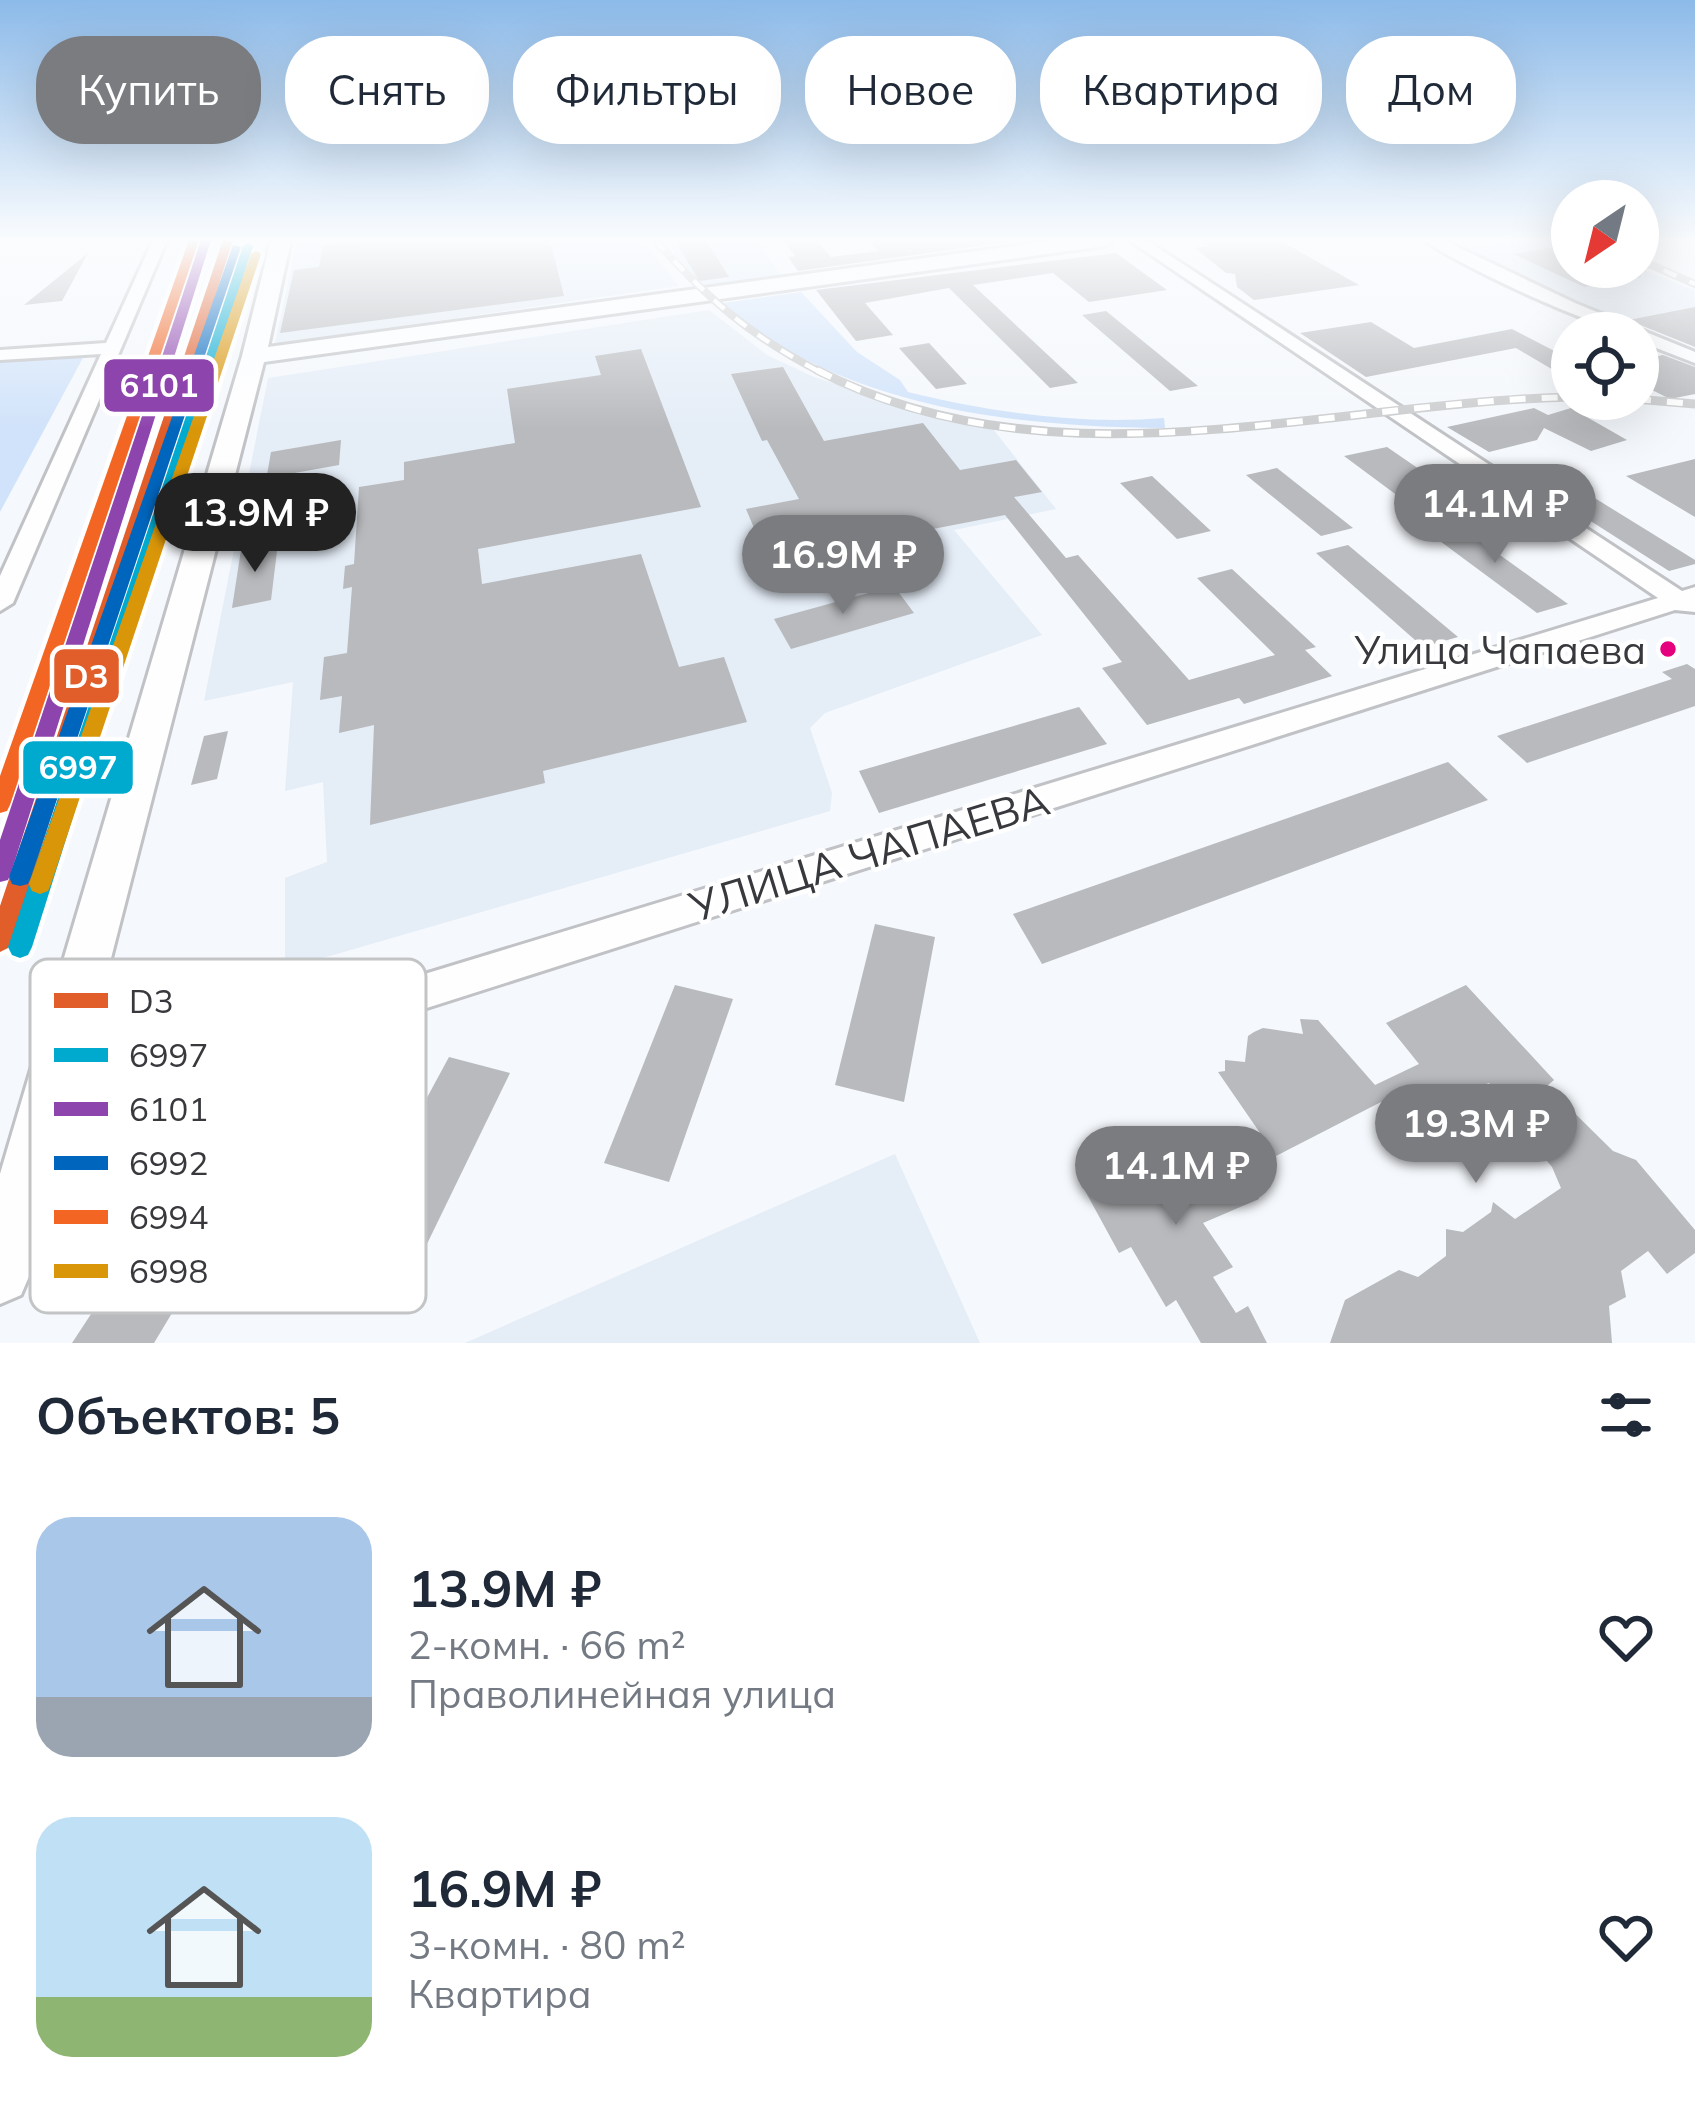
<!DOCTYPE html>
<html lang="ru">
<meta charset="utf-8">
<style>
body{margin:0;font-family:Mulish,sans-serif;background:#f6f6f7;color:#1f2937;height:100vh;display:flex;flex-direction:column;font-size:45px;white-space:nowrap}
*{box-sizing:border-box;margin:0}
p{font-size:39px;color:#747a83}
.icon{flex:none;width:66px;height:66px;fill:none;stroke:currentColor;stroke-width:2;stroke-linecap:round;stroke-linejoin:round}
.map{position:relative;height:1343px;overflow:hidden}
.drawer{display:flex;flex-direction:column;background:#fff;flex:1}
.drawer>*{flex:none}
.guide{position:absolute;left:36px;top:36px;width:1623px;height:108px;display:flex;gap:24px}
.needle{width:78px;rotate:215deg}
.controls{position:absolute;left:1551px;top:180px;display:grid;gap:24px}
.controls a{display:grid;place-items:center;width:108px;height:108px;border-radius:50%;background:#fff;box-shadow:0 12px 48px #0002;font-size:60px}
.price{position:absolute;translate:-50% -102px;padding:0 27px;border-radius:42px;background:#7a7c80;color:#fff;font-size:39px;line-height:78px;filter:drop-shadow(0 3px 6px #0008)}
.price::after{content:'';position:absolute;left:50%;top:72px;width:36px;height:27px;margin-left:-18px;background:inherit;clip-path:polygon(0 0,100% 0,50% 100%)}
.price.selected{background:#222;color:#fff}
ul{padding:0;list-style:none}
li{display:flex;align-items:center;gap:36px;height:300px;padding:0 36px}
li span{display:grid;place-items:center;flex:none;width:336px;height:240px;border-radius:36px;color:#555}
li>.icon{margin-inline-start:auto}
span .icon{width:144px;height:144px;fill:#fffc;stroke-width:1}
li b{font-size:51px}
h2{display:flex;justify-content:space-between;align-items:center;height:144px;padding:0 36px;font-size:51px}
.pill{padding:0 42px;border-radius:48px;background:#fff;box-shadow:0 12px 48px #0002;font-size:42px;line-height:108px}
.pill.selected{background:#7a7c80;color:#fff}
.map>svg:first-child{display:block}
</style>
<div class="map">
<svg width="1695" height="1343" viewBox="0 0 1695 1343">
<rect width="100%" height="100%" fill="#f5f8fc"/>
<g fill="#e5edf7">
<path d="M 297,240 L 642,240 L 679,286 L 275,344 Z"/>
<path d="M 665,240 L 757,240 L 782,277 L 697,286 Z"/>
<path d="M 1498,240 L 1572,240 L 1572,267 L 1636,267 L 1694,290 L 1695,307 L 1626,320 L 1607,317 L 1462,250 L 1501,243 Z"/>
<path d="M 709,310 L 767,355 L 814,377 L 908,407 L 989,424 L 1056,509 L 954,530 L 1042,635 L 825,713 L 810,728 L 832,793 L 830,811 L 285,969 L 285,878 L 327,862 L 323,782 L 285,791 L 293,682 L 204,701 L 268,378 Z"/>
<path d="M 895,1154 L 980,1343 L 465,1343 Z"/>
</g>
<g fill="#d1e3fa">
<path d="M 801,292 L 857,352 L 900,380 L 908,392 C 990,412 1079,425 1164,418 L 1165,428 C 1004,427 847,406 717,304 Z"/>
<path d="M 85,354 L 0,512 L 0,359 Z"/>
</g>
<g fill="#b8babd">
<path d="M 368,240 L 550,240 L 564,296 L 280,333 L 294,270 L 319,267 L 323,245 Z"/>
<path d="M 675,240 L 706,240 L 729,277 L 699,281 Z"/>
<path d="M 783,240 L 817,240 L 831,257 L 879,251 L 868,240 L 1022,240 L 798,271 L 788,257 L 795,256 Z"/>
<path d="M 1202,240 L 1279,240 L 1359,285 L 1254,300 L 1237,287 L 1235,274 L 1226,273 L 1195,248 L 1210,246 Z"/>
<path d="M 1556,247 L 1572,254 L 1572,267 L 1640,267 L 1641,277 L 1584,287 L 1513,254 Z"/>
<path d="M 88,253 L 62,301 L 24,305 Z"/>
<path d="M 1116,253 L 1167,290 L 1089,302 L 1053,273 L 973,285 L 1078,383 L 1050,388 L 949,288 L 865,303 L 893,335 L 856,341 L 816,290 Z"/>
<path d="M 1695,307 L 1695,347 L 1628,320 Z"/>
<path d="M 1106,311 L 1198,386 L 1170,391 L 1082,315 Z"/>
<path d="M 1371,322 L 1414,348 L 1512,329 L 1572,360 L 1572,381 L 1516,348 L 1366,377 L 1300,333 Z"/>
<path d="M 929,343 L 967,384 L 936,389 L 899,348 Z"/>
<path d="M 641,349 L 701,507 L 478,549 L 482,584 L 641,554 L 679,667 L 724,657 L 747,722 L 543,771 L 545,783 L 370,825 L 374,725 L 339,733 L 342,696 L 320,700 L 324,657 L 347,653 L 352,587 L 343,589 L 345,566 L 354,564 L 359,487 L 404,480 L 404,462 L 515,443 L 507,389 L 601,375 L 595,356 Z"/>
<path d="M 1663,355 L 1695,367 L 1695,394 L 1670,399 L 1638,383 L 1638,360 Z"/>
<path d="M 783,367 L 824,441 L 923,423 L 960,470 L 1016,460 L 1042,492 L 1014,497 L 1066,558 L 1078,555 L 1189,680 L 1275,655 L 1197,578 L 1232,569 L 1316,647 L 1305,650 L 1332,676 L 1244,704 L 1239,698 L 1147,725 L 1102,668 L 1122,662 L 1005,515 L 768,561 L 746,509 L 799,499 L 767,440 L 762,441 L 731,374 Z"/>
<path d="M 1534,408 L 1548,415 L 1571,408 L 1627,440 L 1591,451 L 1544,428 L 1537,440 L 1489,452 L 1447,427 Z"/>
<path d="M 341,440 L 339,465 L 289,474 L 282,496 L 263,498 L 271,452 Z"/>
<path d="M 1387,447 L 1451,491 L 1406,502 L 1344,456 Z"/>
<path d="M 1695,459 L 1695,517 L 1626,476 Z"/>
<path d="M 1277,468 L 1353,528 L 1321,536 L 1246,475 Z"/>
<path d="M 1152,476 L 1211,531 L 1177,539 L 1120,483 Z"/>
<path d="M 1559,476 L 1695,560 L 1695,564 L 1669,571 L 1531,483 Z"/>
<path d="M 1450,519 L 1568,604 L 1537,613 L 1421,527 Z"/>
<path d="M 278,543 L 271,600 L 232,608 L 241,550 Z"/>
<path d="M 1348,545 L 1458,637 L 1423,647 L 1316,553 Z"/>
<path d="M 894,586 L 914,613 L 791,649 L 774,619 Z"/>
<path d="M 1687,664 L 1695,669 L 1695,706 L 1527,763 L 1497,736 L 1672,679 L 1662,672 Z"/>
<path d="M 1079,707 L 1107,744 L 879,813 L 859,771 Z"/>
<path d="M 228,731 L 217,779 L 191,785 L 204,736 Z"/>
<path d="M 1448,762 L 1488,800 L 1042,964 L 1013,914 Z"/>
<path d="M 875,924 L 935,937 L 904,1102 L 835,1085 Z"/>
<path d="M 675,985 L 733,999 L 669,1182 L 604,1163 Z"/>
<path d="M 1466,985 L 1554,1080 L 1547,1086 L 1613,1151 L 1636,1160 L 1695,1230 L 1695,1253 L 1667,1274 L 1648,1251 L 1621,1271 L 1626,1297 L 1609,1306 L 1612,1343 L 1330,1343 L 1345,1300 L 1399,1270 L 1418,1277 L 1446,1256 L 1446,1229 L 1463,1232 L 1491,1212 L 1493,1202 L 1515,1219 L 1561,1188 L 1552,1167 L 1526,1136 L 1538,1128 L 1512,1099 L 1505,1105 L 1489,1083 L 1433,1103 L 1416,1084 L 1276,1156 L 1218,1072 L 1225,1071 L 1225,1060 L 1245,1062 L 1248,1036 L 1254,1032 L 1263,1028 L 1303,1034 L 1300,1019 L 1318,1020 L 1375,1085 L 1419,1064 L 1386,1023 Z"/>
<path d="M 449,1057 L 510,1073 L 409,1281 L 339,1260 Z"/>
<path d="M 1188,1129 L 1221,1181 L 1240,1169 L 1259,1199 L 1203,1223 L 1233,1267 L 1213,1277 L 1236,1313 L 1248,1306 L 1267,1343 L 1201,1343 L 1176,1300 L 1166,1307 L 1131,1247 L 1119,1253 L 1077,1176 L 1132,1154 L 1138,1135 L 1165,1144 Z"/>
<path d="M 210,1133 L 272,1147 L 154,1343 L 72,1343 Z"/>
</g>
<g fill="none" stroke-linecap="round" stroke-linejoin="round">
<defs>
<g id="minor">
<path d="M 153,240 L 167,240 L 13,603 L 0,611 L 0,576 L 101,354 L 0,360 L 0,350 L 106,343 Z"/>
<path d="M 1129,240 L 1146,240 L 1682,591 L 1695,587 L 1695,612 L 1675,610 L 44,1130 L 30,1124 L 24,1110 L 30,1096 L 44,1090 L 1658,598 Z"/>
<path d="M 1424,240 L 1443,240 L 1575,303 L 1695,352 L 1695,363 L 1638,341 L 1638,333 C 1602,333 1456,264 1424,240 Z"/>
</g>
<path id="secondary" d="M 271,240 L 291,240 L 268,347 L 1058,240 L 1113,240 L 1104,246 L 264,362 L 30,1274 L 21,1295 L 0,1304 L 0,1174 L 242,356 Z"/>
</defs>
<use href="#minor" stroke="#c0c2c5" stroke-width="6"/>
<use href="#secondary" stroke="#c0c2c5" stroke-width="6"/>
<use href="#minor" fill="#fefeff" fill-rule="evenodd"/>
<use href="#secondary" fill="#fefeff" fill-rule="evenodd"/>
<defs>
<g id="rail-far1">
<path d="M 655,240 C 710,301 749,335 822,373"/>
<path d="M 1638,259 L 1695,284"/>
</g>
<g id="rail">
<path d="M 817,370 C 1052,492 1324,402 1572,397"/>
<path d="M 1635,399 L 1695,404"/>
</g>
</defs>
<use href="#rail-far1" stroke="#cccdce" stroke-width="8"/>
<use href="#rail" stroke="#cccdce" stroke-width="9"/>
<use href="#rail-far1" stroke="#fff" stroke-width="4.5" stroke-dasharray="14" stroke-linecap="butt"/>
<use href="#rail" stroke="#fff" stroke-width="6" stroke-dasharray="16" stroke-linecap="butt"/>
<defs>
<path id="rail-1" d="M 223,240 L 233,240 L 12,941 L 8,948 L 0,952 L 0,906 Z"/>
<path id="rail-2" d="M 248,243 L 253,246 L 32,947 L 28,955 L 20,958 L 12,955 L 8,947 L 243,246 Z"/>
<path id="rail-3" d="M 201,240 L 211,240 L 11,873 L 8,880 L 0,882 L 0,840 Z"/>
<path id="rail-4" d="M 233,245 L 241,247 L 31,877 L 28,884 L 20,886 L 12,884 L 9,877 Z"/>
<path id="rail-5" d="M 189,240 L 199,240 L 10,805 L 7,811 L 0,813 L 0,776 Z"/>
<path id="rail-6" d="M 256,251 L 261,254 L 51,884 L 48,891 L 40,894 L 32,891 L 29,884 L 251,254 Z"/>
</defs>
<use href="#rail-1" stroke="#fff" stroke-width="9"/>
<use href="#rail-2" stroke="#fff" stroke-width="9"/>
<use href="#rail-3" stroke="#fff" stroke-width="9"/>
<use href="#rail-4" stroke="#fff" stroke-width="9"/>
<use href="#rail-5" stroke="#fff" stroke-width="9"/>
<use href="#rail-6" stroke="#fff" stroke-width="9"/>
<use href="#rail-1" fill="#e15d29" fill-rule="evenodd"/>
<use href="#rail-2" fill="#00a9ce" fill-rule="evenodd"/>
<use href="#rail-3" fill="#8e44ad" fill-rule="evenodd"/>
<use href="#rail-4" fill="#0065bd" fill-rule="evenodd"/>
<use href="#rail-5" fill="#f26522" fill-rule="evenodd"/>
<use href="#rail-6" fill="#da9609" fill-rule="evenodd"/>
</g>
<linearGradient id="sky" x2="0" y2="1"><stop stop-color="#8cbae9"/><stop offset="0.56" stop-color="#fafcfe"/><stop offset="1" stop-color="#fafcfe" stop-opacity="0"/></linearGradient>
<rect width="1695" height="428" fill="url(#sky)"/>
<circle fill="#e5007d" stroke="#fff" stroke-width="4.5" cx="1668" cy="649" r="10"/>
<g text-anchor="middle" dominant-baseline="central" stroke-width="9" stroke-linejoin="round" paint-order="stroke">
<g font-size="39" fill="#37393d" stroke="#fff" text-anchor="end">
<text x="1646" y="649">Улица Чапаева</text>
</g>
<g font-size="42" fill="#37393d" stroke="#fff">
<text transform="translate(869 853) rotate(-17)">УЛИЦА ЧАПАЕВА</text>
</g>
</g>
<rect x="30" y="959" width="396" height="354" rx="18" fill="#fff" stroke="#c3c4c5" stroke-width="3"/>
<rect x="54" y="993" width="54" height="15" fill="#e15d29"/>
<rect x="54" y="1048" width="54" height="14" fill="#00a9ce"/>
<rect x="54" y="1102" width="54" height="14" fill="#8e44ad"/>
<rect x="54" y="1156" width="54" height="14" fill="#0065bd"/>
<rect x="54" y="1210" width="54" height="14" fill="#f26522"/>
<rect x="54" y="1264" width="54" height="14" fill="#da9609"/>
<g font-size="33" fill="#37393d">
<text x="129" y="1013">D3</text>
<text x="129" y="1067">6997</text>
<text x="129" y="1121">6101</text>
<text x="129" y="1175">6992</text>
<text x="129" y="1229">6994</text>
<text x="129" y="1283">6998</text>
</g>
<g stroke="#fff" stroke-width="4.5">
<rect x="102" y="357" width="114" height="57" rx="12" fill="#8e44ad"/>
<rect x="52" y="647" width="69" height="58" rx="12" fill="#e15d29"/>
<rect x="21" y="739" width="114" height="57" rx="12" fill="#00a9ce"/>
</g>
<g font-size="33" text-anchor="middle" font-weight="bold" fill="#fff">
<text x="159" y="397">6101</text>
<text x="86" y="688">D3</text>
<text x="78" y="779">6997</text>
</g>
</svg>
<div class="controls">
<a><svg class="needle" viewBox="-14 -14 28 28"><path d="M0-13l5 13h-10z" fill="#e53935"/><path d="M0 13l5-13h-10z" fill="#747a83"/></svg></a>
<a><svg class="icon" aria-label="locate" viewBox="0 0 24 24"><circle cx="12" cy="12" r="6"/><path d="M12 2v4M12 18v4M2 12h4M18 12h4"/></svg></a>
</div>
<b class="price" style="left:1495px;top:566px">14.1M ₽</b>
<b class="price selected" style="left:255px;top:575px">13.9M ₽</b>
<b class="price" style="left:843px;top:617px">16.9M ₽</b>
<b class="price" style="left:1476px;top:1186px">19.3M ₽</b>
<b class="price" style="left:1176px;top:1228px">14.1M ₽</b>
<div class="guide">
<a class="pill selected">Купить</a>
<a class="pill">Снять</a>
<a class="pill">Фильтры</a>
<a class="pill">Новое</a>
<a class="pill">Квартира</a>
<a class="pill">Дом</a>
</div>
</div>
<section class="drawer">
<h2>Объектов: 5<svg class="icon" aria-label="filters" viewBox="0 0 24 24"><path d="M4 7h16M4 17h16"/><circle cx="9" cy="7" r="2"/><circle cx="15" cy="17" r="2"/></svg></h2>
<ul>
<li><span style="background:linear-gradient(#a9c7e8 75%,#9aa5b1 0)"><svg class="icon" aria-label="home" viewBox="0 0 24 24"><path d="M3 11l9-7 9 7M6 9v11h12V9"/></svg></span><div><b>13.9M ₽</b><p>2-комн. · 66 m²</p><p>Праволинейная улица</p></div><svg class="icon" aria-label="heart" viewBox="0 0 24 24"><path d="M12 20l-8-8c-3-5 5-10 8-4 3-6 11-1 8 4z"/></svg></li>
<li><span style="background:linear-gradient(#bfe0f5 75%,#8fb573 0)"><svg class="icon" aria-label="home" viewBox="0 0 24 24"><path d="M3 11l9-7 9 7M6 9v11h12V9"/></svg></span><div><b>16.9M ₽</b><p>3-комн. · 80 m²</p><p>Квартира</p></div><svg class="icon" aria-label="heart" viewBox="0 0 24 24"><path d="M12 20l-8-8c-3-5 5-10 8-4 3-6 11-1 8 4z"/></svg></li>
</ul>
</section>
